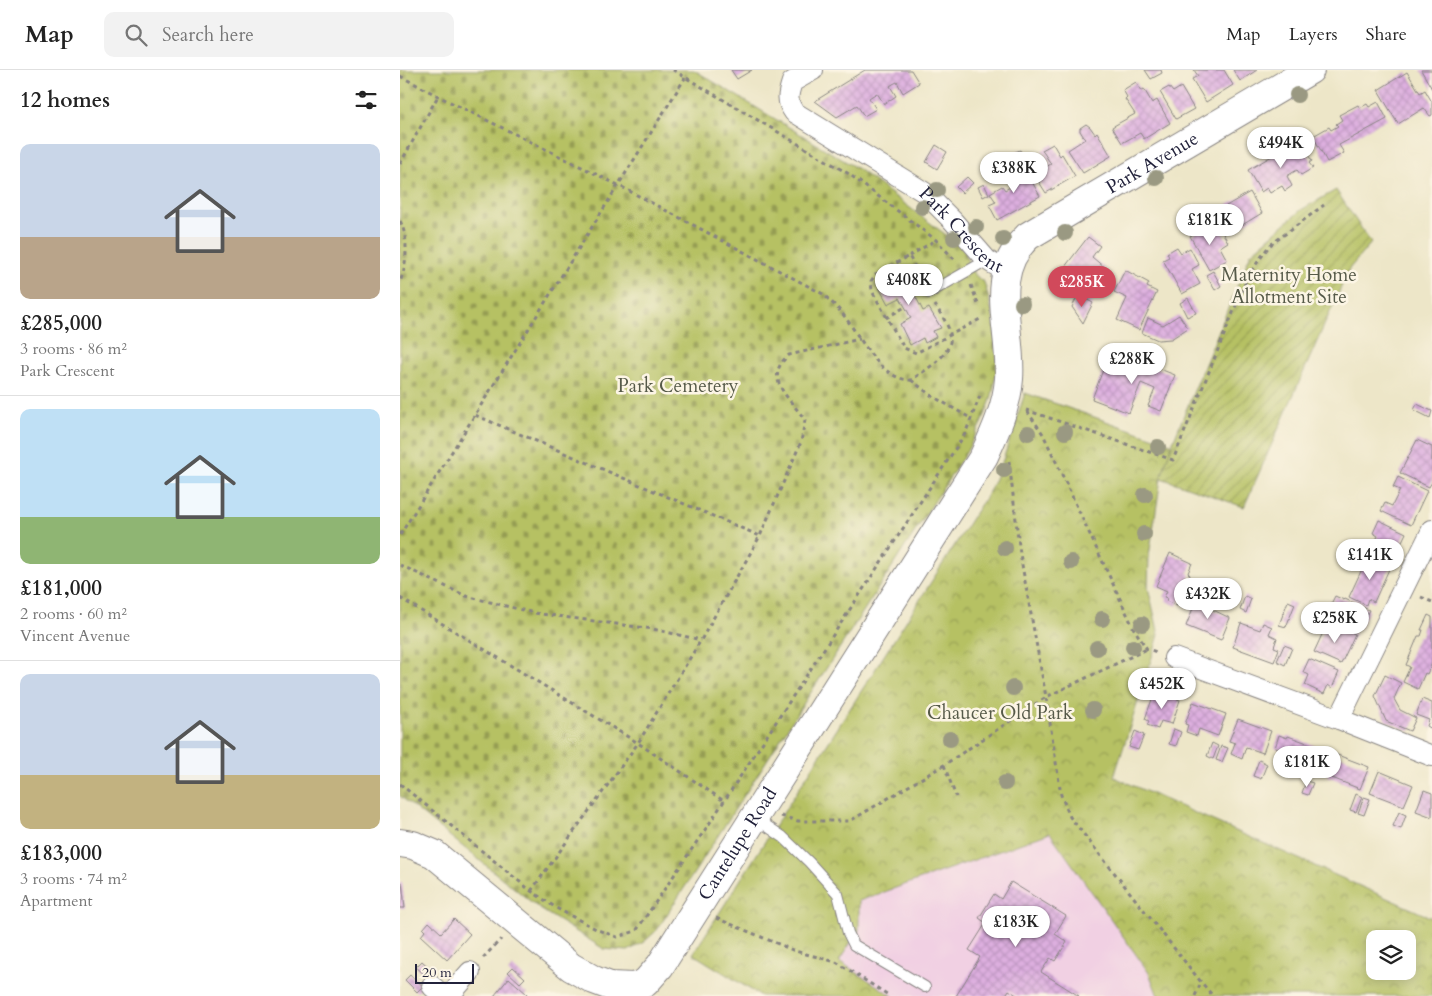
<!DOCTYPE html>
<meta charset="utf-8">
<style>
body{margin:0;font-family:Cardo,serif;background:#f2f2f2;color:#222;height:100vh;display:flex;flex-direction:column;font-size:19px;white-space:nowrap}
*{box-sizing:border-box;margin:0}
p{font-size:16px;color:#767676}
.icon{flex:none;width:28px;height:28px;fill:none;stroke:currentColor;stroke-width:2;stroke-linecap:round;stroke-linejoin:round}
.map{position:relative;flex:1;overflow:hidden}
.sheet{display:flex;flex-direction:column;background:#fff;width:400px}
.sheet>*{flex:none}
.buttons{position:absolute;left:966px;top:860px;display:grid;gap:10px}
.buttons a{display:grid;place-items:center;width:50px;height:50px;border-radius:10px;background:#fff;box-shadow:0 2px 12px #0003;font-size:25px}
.scale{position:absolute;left:15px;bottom:12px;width:59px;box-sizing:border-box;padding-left:5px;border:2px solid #22223b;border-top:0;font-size:14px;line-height:18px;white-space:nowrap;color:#22223b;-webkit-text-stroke:4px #fcf5e5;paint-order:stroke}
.price{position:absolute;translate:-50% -42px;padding:0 11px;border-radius:18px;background:#fff;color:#222;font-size:16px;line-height:32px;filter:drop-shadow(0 1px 2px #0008)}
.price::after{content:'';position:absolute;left:50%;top:30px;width:15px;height:11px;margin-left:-8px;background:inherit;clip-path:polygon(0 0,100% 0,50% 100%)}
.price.on{background:#d1495b;color:#fff}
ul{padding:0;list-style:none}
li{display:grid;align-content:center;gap:10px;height:265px;padding:0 20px}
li+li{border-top:1px solid #e0e0e0}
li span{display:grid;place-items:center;height:155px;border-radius:10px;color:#555}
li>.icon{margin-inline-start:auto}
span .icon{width:90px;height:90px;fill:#fffc;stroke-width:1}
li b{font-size:21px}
h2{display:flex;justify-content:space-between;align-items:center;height:60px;padding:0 20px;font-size:21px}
header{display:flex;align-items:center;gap:30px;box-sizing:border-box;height:70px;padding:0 25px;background:#fff;border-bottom:1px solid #e0e0e0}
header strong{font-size:24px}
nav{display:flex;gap:28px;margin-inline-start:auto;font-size:18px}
.search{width:350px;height:45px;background:#f2f2f2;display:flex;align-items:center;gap:12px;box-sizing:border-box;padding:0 18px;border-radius:10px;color:#767676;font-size:19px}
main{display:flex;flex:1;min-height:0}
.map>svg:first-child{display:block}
</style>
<header>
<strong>Map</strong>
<div class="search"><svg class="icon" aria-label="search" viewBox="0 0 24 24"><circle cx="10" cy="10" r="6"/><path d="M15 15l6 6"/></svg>Search here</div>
<nav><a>Map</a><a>Layers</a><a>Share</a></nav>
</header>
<main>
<section class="sheet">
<h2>12 homes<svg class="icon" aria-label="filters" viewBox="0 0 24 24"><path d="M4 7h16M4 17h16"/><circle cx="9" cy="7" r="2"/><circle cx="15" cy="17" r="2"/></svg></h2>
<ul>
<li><span style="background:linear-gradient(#c9d6e8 60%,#b9a48a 0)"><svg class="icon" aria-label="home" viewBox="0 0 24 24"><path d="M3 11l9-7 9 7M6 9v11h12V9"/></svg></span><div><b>£285,000</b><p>3 rooms · 86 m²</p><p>Park Crescent</p></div></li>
<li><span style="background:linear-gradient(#bfe0f5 70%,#8fb573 0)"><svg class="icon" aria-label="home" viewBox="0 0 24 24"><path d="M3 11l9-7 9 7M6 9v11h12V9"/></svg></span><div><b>£181,000</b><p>2 rooms · 60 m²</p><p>Vincent Avenue</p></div></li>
<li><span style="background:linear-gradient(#c9d6e8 65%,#c2b280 0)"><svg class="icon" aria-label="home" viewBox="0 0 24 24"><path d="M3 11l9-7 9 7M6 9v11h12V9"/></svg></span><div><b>£183,000</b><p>3 rooms · 74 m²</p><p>Apartment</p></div></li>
</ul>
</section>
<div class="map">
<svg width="1032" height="926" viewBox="0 0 1032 926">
<defs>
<pattern id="cemetery-stones" width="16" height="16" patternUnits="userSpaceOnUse" patternTransform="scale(1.25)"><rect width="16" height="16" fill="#b6c163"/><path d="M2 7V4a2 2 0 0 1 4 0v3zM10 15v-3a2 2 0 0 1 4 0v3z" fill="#949c53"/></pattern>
<pattern id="park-crowns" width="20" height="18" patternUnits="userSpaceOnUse" patternTransform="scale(1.25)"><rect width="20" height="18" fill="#b6c163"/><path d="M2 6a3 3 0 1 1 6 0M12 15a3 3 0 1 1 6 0" fill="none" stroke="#949c53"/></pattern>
<pattern id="garden-furrows" width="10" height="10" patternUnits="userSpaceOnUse" patternTransform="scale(1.25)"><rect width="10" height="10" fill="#b6c163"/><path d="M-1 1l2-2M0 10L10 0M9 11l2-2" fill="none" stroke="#949c53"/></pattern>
<pattern id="building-cross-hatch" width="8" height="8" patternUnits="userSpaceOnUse" patternTransform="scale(1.25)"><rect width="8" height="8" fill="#ddafdf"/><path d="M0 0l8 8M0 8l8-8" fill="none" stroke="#bd96c0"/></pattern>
</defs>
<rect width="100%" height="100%" fill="#fcf5e5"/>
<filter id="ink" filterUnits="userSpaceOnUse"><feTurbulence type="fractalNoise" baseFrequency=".02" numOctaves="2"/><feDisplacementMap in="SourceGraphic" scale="10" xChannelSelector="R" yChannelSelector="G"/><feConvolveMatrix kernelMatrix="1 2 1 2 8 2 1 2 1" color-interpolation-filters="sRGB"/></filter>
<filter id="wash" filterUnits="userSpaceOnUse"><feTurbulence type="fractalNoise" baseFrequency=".0096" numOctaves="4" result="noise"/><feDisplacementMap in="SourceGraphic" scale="20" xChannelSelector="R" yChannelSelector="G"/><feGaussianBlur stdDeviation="1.12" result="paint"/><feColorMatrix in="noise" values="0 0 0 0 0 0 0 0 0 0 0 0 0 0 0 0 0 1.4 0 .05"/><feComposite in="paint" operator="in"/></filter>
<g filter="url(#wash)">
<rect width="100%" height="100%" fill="#ede6c8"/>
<path fill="#f1d0e3" d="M 651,763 L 749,903 L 758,926 L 493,926 L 439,891 L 459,860 L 459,831 Z"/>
<path fill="url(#cemetery-stones)" stroke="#6c724f" d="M 0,0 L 294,0 L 458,99 L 557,173 L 566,182 C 566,193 574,207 584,212 C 596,249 602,294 590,332 C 584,349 575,365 567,381 L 257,860 L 244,872 L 228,881 L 204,879 L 140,839 L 0,726 Z"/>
<path fill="url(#park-crowns)" stroke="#6c724f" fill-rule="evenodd" d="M 625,323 L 772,374 L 761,408 L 749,486 L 748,517 L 759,565 L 714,707 L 1032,848 L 1032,926 L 758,926 L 749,903 L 650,763 L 459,831 L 459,860 L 439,891 L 493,926 L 361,926 L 293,884 L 590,420 L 603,390 ZM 975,869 L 1008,869 L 1008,901 L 975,901 Z"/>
<path fill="url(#garden-furrows)" stroke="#6c724f" d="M 936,120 L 971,173 L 949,199 L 844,437 L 761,408 L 772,374 L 851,183 L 901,140 Z"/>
<g id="blocks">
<g fill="url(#building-cross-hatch)">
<path d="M 331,0 L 352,0 L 337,9 Z"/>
<path d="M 465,0 L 511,0 L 519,13 L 503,23 L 497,12 L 493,14 L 490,16 L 496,26 L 484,34 L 477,23 L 472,26 L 469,28 L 476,39 L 464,46 L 457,35 L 437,47 L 415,31 Z"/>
<path d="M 745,0 L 761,0 L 762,3 L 751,9 Z"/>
<path d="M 794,0 L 824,0 L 833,15 L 806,32 L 792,9 L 798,6 Z"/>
<path d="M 833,0 L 857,0 L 840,11 Z"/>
<path d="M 1021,0 L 1032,0 L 1032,19 Z"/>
<path d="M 1007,2 L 1020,23 L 1025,20 L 1032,32 L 1032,45 L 1030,46 L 1024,38 L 998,54 L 978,20 Z"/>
<path d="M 736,12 L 741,21 L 744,19 L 752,33 L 757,30 L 770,53 L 744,69 L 740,63 L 722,73 L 712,57 L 735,44 L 725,29 L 727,27 L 723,20 Z"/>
<path d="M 769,17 L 773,22 L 781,17 L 794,39 L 776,49 L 760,22 Z"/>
<path d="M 978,32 L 987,49 L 939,75 L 944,83 L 927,92 L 913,66 L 929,57 L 931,60 L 938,56 L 936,54 L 942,50 L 939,45 L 958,35 L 960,38 L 967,34 L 969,37 Z"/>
<path d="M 686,54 L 690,57 L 695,64 L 697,62 L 711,86 L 683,103 L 668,80 L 685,69 L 680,61 L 680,58 Z"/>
<path d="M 653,74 L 660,86 L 662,84 L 675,106 L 646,123 L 634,104 L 651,94 L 642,80 Z"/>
<path d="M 901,74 L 912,91 L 909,93 L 913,98 L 901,105 L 897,100 L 887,106 L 892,116 L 885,121 L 882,116 L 870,123 L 867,118 L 861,122 L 848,100 L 889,76 L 891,80 Z"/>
<path d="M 536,75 L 547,82 L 537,99 L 526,92 Z"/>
<path d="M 620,80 L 625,91 L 617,95 L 612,84 Z"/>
<path d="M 622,94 L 640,126 L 597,150 L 589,135 L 596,132 L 590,123 L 602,116 L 605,120 L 617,113 L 610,101 Z"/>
<path d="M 567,107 L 573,113 L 562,123 L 556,117 Z"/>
<path d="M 584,114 L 589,124 L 583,127 L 578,117 Z"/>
<path d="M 850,122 L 862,143 L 829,163 L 817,144 L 827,138 L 826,136 Z"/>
<path d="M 807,156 L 811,162 L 819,157 L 828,172 L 820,177 L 827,190 L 809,200 L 790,166 Z"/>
<path d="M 688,167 L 700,176 L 692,187 L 705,198 L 689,218 L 664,198 Z"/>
<path d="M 777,177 L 781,183 L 790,178 L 799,195 L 792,199 L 800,214 L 782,224 L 763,190 L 769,187 L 767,183 Z"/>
<path d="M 497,197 L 500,202 L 507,198 L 518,219 L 513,222 L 520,235 L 523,241 L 529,238 L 541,258 L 533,261 L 536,267 L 525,273 L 523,268 L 510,275 L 500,254 L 511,248 L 508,242 L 500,228 L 488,234 L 477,214 L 489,208 L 486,203 Z"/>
<path d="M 725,200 L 749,213 L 747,217 L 757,222 L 739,260 L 717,250 L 727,228 L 714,222 Z"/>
<path d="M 813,201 L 821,216 L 815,220 L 806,205 Z"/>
<path d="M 678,225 L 693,233 L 683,253 L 672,237 Z"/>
<path d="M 788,228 L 796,243 L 787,247 L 780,233 Z"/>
<path d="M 779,245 L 788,258 L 771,269 L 758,270 L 742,263 L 748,248 L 763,255 Z"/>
<path d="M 732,288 L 775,305 L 761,341 L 748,336 L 755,319 L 741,313 L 729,343 L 692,329 L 706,292 L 727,300 Z"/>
<path d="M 1017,334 L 1032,341 L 1030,348 L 1014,340 Z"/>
<path d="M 1017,370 L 1032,377 L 1032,412 L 1029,417 L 1000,403 Z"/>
<path d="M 998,407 L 1027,421 L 1011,455 L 981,441 L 985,433 L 992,436 L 1000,420 L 993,417 Z"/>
<path d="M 979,450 L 1006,463 L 991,494 L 966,482 L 970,474 L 973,476 L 978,466 L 973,463 Z"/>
<path d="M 770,483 L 792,493 L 788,503 L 790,505 L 777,536 L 766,531 L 767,528 L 764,527 L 767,521 L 756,516 Z"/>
<path d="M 968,486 L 990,497 L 974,532 L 968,529 L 966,535 L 949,527 Z"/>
<path d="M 845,526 L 851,529 L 846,543 L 840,540 Z"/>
<path d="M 935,526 L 944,530 L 945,529 L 969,540 L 960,558 L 937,546 L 938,542 L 929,538 Z"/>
<path d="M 803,528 L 814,532 L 811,539 L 830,548 L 821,570 L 786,556 L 795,533 L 800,535 Z"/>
<path d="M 888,531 L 895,534 L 886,557 L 879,555 Z"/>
<path d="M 1028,545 L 1032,547 L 1032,593 L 1027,604 L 1025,603 L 1018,619 L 1003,612 L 1010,597 L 1006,595 L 1018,566 L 1021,566 L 1023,560 L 1021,560 Z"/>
<path d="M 841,553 L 860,560 L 863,553 L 872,557 L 869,564 L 877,568 L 874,577 L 879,579 L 874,592 L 833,577 Z"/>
<path d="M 926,556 L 937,561 L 939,557 L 955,564 L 941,594 L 914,582 Z"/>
<path d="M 884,575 L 892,578 L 885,595 L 877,591 Z"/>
<path d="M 909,589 L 939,602 L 932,618 L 928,615 L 924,624 L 905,615 L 909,605 L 903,602 Z"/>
<path d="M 985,605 L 1001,613 L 994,629 L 1000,640 L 1016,648 L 1010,661 L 986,651 L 975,626 Z"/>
<path d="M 755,621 L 780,630 L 772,654 L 761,651 L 758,659 L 747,655 L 749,651 L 745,649 Z"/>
<path d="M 1022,629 L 1032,633 L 1032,659 L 1027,656 L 1029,650 L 1016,645 Z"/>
<path d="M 793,632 L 826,644 L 818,666 L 799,659 L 797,666 L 786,662 L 788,655 L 785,654 Z"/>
<path d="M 838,649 L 871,661 L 863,683 L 846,677 L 842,689 L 831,684 L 835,673 L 829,671 Z"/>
<path d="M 774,659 L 781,662 L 776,676 L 769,674 Z"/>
<path d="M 735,661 L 744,665 L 738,680 L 729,677 Z"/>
<path d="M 879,665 L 887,668 L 888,666 L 921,678 L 912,701 L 879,688 L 882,680 L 875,678 Z"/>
<path d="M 812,673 L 818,676 L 813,689 L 807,686 Z"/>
<path d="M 821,676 L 828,678 L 822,692 L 816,690 Z"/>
<path d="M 927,681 L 969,697 L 960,719 L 927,706 L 929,699 L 921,696 Z"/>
<path d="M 859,690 L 867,694 L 861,709 L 853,706 Z"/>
<path d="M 979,701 L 1013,715 L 1004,736 L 970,723 Z"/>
<path d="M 906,711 L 913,713 L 908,725 L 902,723 Z"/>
<path d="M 1024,720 L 1032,723 L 1032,747 L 1016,741 Z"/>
<path d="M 956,724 L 962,727 L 956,742 L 950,740 Z"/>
<path d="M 964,727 L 970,729 L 964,745 L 958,743 Z"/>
<path d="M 999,742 L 1006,745 L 1001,759 L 993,756 Z"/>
<path d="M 0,812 L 2,812 L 5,838 L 0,838 Z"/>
<path d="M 611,812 L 666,846 L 655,864 L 667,872 L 655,891 L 650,888 L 641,902 L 679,926 L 618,926 L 609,920 L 605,926 L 556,926 L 580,887 L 569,880 L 586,853 L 579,848 L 594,824 L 601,829 Z"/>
<path d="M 54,849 L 70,864 L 47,890 L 21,866 L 25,861 L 23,859 L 29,852 L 41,863 Z"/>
<path d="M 22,891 L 34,902 L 29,908 L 16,897 Z"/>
<path d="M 113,897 L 125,908 L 120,913 L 108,902 Z"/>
<path d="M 10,905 L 23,916 L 17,922 L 5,910 Z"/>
<path d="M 109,908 L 127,924 L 126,926 L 94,926 Z"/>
</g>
</g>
</g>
<g filter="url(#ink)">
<use href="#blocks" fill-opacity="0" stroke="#888482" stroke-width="1"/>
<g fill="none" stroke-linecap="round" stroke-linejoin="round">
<defs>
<g id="lane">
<path d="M 529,223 L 587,190"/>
<path d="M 355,748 L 383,767 L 409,792 L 438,824 L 448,863 L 454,875 L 525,917"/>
</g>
<g id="street">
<path id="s1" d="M 413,0 L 392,12 C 388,24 386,31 394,42 L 524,122 L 553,151 L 587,190 L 595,195 L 606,199"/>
<path d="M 774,588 L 939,649 L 1032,686"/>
<path d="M 939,649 L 1032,460"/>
<path d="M 32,916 L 43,926"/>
<path d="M 49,926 L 70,902"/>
</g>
<g id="secondary">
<path id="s2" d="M 0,773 L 13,775 L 34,784 L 171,897 L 194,910 L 210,916 L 234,917 L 245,913 L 260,896 L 584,386 C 595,362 607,336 609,309 C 613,260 586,205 628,166 L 910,0"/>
</g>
</defs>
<use href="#lane" stroke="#888482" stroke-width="12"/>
<use href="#street" stroke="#888482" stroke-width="22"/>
<use href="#secondary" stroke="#888482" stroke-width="30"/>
<g stroke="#888482" stroke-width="3" stroke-dasharray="4 4" stroke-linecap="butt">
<path d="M 273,0 L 449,104 L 536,170 L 557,192"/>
<path d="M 0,6 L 38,26 L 218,115 L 423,224 C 429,230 435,235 440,241 C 459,262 478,310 511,310 C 525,300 555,284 550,263 C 548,254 540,243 535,235"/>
<path d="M 0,94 L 38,26"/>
<path d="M 0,151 C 9,168 7,195 0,212"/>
<path d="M 509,186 L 536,170"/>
<path d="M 523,212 L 509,186 L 476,204 L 471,211 L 472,221 L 504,278 L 516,283 L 582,248"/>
<path d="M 571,215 L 579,237"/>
<path d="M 486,248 L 505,237"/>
<path d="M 511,310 L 532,326 L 572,349"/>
<path d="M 626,340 L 773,390 L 848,206 L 869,176 L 924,135"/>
<path d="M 627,341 L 643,364 L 734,559 L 747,579 L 757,582"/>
<path d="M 75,345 L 360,466"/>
<path d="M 609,391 L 620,484 L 646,627 L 661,725 L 670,747 L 801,912 L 813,926"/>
<path d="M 0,465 L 285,8"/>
<path d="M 0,495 L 66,526 L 134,543 L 253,559 L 301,570"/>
<path d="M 1021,527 L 1032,532"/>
<path d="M 0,528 L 238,673 L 324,731"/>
<path d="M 544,695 L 556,727"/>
<path d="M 0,714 L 131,821 L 158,839 L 198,860 L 217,867 L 236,861 L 311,751 L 565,364 L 580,326"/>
<path d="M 381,746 L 398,751 L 450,751 L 544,695 L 646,627 L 747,579"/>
<path d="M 131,821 L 238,673 L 301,570 L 360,466 L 401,372 L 405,350 C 391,329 361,308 389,285 L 460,269"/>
<path d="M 316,848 L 395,881 L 436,892 L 490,926"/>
<path d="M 83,888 L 101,869"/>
<path d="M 795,926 L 801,912"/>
</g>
<use href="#lane" stroke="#fff" stroke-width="10"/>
<use href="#street" stroke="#fff" stroke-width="20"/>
<use href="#secondary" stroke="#fff" stroke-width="28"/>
</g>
<g fill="#9a9982">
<circle cx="897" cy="25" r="8"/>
<circle cx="756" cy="108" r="8"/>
<circle cx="537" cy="120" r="8"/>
<circle cx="522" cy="137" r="8"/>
<circle cx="576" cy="157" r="8"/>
<circle cx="665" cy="163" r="8"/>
<circle cx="554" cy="168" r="8"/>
<circle cx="603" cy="169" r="8"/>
<circle cx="622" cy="234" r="8"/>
<circle cx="665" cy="362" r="8"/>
<circle cx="628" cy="363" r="8"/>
<circle cx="758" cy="377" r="8"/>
<circle cx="604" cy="400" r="8"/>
<circle cx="745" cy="425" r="8"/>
<circle cx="744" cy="464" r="8"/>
<circle cx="605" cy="478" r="8"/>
<circle cx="671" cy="492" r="8"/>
<circle cx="702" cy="549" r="8"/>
<circle cx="742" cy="554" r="8"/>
<circle cx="733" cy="577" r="8"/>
<circle cx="697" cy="578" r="8"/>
<circle cx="613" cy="618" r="8"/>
<circle cx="693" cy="640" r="8"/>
<circle cx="550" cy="669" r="8"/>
<circle cx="605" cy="713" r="8"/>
</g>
</g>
<g text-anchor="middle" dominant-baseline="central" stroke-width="5" stroke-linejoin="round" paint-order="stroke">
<g font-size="19" fill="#22223b" stroke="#fcf5e5">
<text stroke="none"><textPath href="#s2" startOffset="1295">Park Avenue</textPath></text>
<text stroke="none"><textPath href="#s1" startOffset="262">Park Crescent</textPath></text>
<text stroke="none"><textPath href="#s2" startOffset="460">Cantelupe Road</textPath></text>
</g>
<g font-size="19" fill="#565a49" stroke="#fcf5e5">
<text x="889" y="205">Maternity Home<tspan x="889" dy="22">Allotment Site</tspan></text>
<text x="278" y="316">Park Cemetery</text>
<text x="600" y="643">Chaucer Old Park</text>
</g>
</g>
</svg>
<div class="buttons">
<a><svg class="icon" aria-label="layers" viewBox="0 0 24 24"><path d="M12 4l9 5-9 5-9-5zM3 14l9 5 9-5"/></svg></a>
</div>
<div class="scale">20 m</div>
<b class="price" style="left:881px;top:99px">£494K</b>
<b class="price" style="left:614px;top:124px">£388K</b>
<b class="price" style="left:810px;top:176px">£181K</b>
<b class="price" style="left:509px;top:236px">£408K</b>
<b class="price on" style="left:682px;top:238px">£285K</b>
<b class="price" style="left:732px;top:315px">£288K</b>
<b class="price" style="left:970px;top:511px">£141K</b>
<b class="price" style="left:808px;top:550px">£432K</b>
<b class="price" style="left:935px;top:574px">£258K</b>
<b class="price" style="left:762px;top:640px">£452K</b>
<b class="price" style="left:907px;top:718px">£181K</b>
<b class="price" style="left:616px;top:878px">£183K</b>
</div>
</main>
